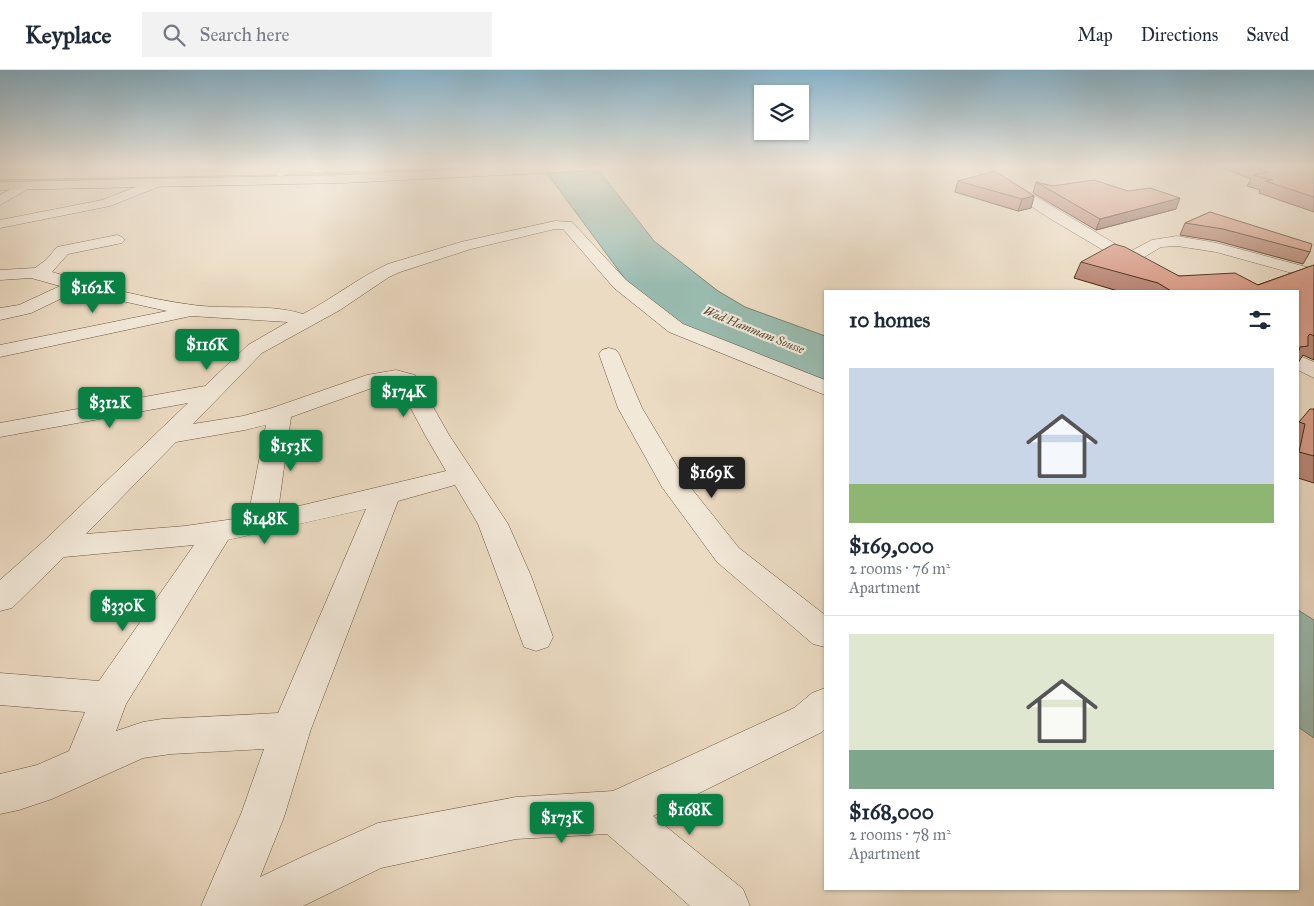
<!DOCTYPE html>
<meta charset="utf-8">
<style>
body{margin:0;font-family:"IM FELL Great Primer",serif;background:#f2f2f3;color:#1f2937;height:100vh;display:flex;flex-direction:column;font-size:19px;white-space:nowrap}
*{box-sizing:border-box;margin:0}
p{font-size:16px;color:#747a83}
.icon{flex:none;width:28px;height:28px;fill:none;stroke:currentColor;stroke-width:2;stroke-linecap:round;stroke-linejoin:round}
.map{position:relative;flex:1;overflow:hidden}
.sheet{position:absolute;left:824px;top:220px;width:475px;height:600px;display:flex;flex-direction:column;background:#fff;border-radius:0px;box-shadow:0 1px 4px #0004}
.sheet>*{flex:none}
.controls{position:absolute;left:754px;top:15px;display:grid;gap:10px}
.controls a{display:grid;place-items:center;width:55px;height:55px;border-radius:0px;background:#fff;box-shadow:0 1px 4px #0004;font-size:25px}
.price{position:absolute;translate:-50% -42px;padding:0 11px;border-radius:5px;background:#0b8043;color:#fff;font-size:16px;line-height:32px;filter:drop-shadow(0 1px 2px #0008)}
.price::after{content:'';position:absolute;left:50%;top:30px;width:15px;height:11px;margin-left:-8px;background:inherit;clip-path:polygon(0 0,100% 0,50% 100%)}
.price.on{background:#222;color:#fff}
ul{padding:0;list-style:none}
li{display:grid;align-content:center;gap:10px;height:265px;padding:0 25px}
li+li{border-top:1px solid #e0e1e3}
li span{display:grid;place-items:center;height:155px;border-radius:0px;color:#555}
li>.icon{margin-inline-start:auto}
span .icon{width:90px;height:90px;fill:#fffc;stroke-width:1}
li b{font-size:21px}
h2{display:flex;justify-content:space-between;align-items:center;height:60px;padding:0 25px;font-size:21px}
header{display:flex;align-items:center;gap:30px;box-sizing:border-box;height:70px;padding:0 25px;background:#fff;border-bottom:1px solid #e0e1e3}
header strong{font-size:24px}
nav{display:flex;gap:28px;margin-inline-start:auto;font-size:18px}
.search{width:350px;height:45px;background:#f2f2f3;display:flex;align-items:center;gap:12px;box-sizing:border-box;padding:0 18px;border-radius:0px;color:#747a83;font-size:19px}
.map>svg:first-child{display:block}
</style>
<header>
<strong>Keyplace</strong>
<div class="search"><svg class="icon" aria-label="search" viewBox="0 0 24 24"><circle cx="10" cy="10" r="6"/><path d="M15 15l6 6"/></svg>Search here</div>
<nav><a>Map</a><a>Directions</a><a>Saved</a></nav>
</header>
<div class="map">
<svg width="1314" height="836" viewBox="0 0 1314 836">
<rect width="100%" height="100%" fill="#ebdbc3"/>
<filter id="stains"><feTurbulence type="fractalNoise" baseFrequency=".004" numOctaves="4"/><feColorMatrix values="0 0 0 0 .2 0 0 0 0 .09 0 0 0 0 .02 0 0 0 .5 -.17"/></filter>
<radialGradient id="worn" r=".72"><stop offset=".6" stop-color="#630" stop-opacity="0"/><stop offset="1" stop-color="#630" stop-opacity=".3"/></radialGradient>
<path fill="#bcbe90" stroke="#807452" d="M 480,97 L 501,97 L 501,100 L 423,104 L 0,114 L 0,110 L 278,105 Z"/>
<g fill="#99bbaf" stroke="#778171">
<path d="M 583,99 L 600,102 L 654,171 L 718,221 L 745,237 L 825,266 L 825,310 L 682,255 L 628,213 L 546,102 Z"/>
<path d="M 1298,540 L 1314,550 L 1314,668 L 1298,657 Z"/>
</g>
<g fill="none" stroke-linecap="round" stroke-linejoin="round">
<defs>
<g id="minor">
<path d="M 283,97 L 336,97 C 327,106 304,100 292,102 C 286,104 284,107 277,106 L 275,103 Z"/>
<path d="M 972,97 L 986,97 L 1129,182 L 1152,170 L 1177,166 L 1217,173 L 1314,199 L 1314,209 L 1216,182 L 1177,176 L 1161,177 L 1141,189 L 1190,217 L 1193,221 L 1172,221 L 1049,148 Z"/>
<path d="M 154,110 L 160,114 L 158,117 L 110,136 L 0,158 L 0,150 L 102,130 Z"/>
<path d="M 24,112 L 28,113 L 30,116 L 28,119 L 0,135 L 0,125 Z"/>
<path d="M 555,151 L 572,152 L 626,210 L 683,254 L 825,310 L 825,325 L 669,262 L 614,218 L 563,159 L 555,159 L 471,179 L 400,202 L 389,207 L 340,240 L 262,283 L 193,354 L 243,346 L 272,338 L 367,305 L 396,300 L 415,305 L 449,365 L 508,454 L 531,506 L 553,567 L 548,577 L 536,581 L 524,577 L 478,454 L 455,415 L 398,431 L 311,659 L 284,747 L 260,807 L 302,787 L 378,753 L 516,727 L 613,721 L 794,638 L 812,623 L 825,618 L 825,659 L 822,662 L 653,746 L 743,819 L 750,836 L 690,836 L 607,764 L 516,769 L 381,798 L 303,836 L 201,836 L 241,744 L 264,679 L 171,684 L 143,688 L 52,729 L 19,740 L 0,744 L 0,704 L 37,695 L 69,681 L 85,642 L 0,635 L 0,603 L 99,611 L 194,475 L 64,487 L 12,538 L 0,541 L 0,510 L 45,470 L 188,333 L 0,367 L 0,353 L 205,316 L 248,275 L 288,252 L 191,246 L 0,287 L 0,275 L 167,241 L 77,221 L 31,243 L 0,250 L 0,238 L 19,235 L 60,216 L 31,208 L 0,210 L 0,200 L 35,198 L 46,190 L 57,177 L 117,165 L 122,167 L 125,170 L 122,173 L 68,184 L 52,202 C 95,215 147,229 193,235 C 229,240 267,233 303,244 C 332,229 358,208 388,194 L 461,172 ZM 396,314 L 398,314 L 425,365 L 446,401 L 278,441 L 291,347 L 372,318 ZM 266,355 L 248,447 L 185,456 L 86,464 L 176,372 L 245,360 ZM 366,439 L 278,643 L 162,649 L 143,652 L 116,661 L 126,634 L 228,470 Z"/>
<path d="M 609,278 L 616,280 L 619,284 L 642,338 L 687,413 L 739,478 L 825,545 L 825,577 L 813,574 L 717,492 L 662,417 L 618,338 L 599,284 L 602,280 Z"/>
<path d="M 1298,285 L 1314,292 L 1314,308 L 1298,300 Z"/>
</g>
<path id="highway" d="M 512,97 L 589,97 L 583,101 L 343,113 L 0,120 L 0,112 L 343,105 Z"/>
</defs>
<use href="#minor" stroke="#6d563f" stroke-width="1"/>
<use href="#highway" stroke="#432913" stroke-width="1"/>
<use href="#minor" fill="#f2e8d8" fill-rule="evenodd"/>
<use href="#highway" fill="#ebdbc3" fill-rule="evenodd"/>
</g>
<g fill="#b88573" stroke="#432913">
<path d="M 1220,97 L 1314,97 L 1314,142 L 1259,123 L 1260,120 L 1247,116 L 1251,109 Z"/>
<path d="M 958,111 L 1034,126 L 1031,138 L 1018,141 L 955,122 Z"/>
<path d="M 1036,112 L 1052,116 L 1176,139 L 1096,160 L 1033,123 Z"/>
<path d="M 1210,142 L 1310,182 L 1303,194 L 1217,171 L 1180,165 L 1185,153 Z"/>
<path d="M 1081,192 L 1179,206 L 1258,215 L 1314,195 L 1314,290 L 1303,285 L 1298,293 L 1298,221 L 1118,221 L 1074,208 Z"/>
<path d="M 1314,339 L 1314,413 L 1298,408 L 1298,355 L 1299,352 Z"/>
</g>
<g fill="#966c5e" stroke="#432913">
<path d="M 1034,126 L 1031,138 L 1018,141 L 1022,129 Z"/>
<path d="M 1180,128 L 1176,139 L 1096,160 L 1100,149 Z"/>
</g>
<g fill="#d69b86" stroke="#432913">
<path d="M 1254,97 L 1314,97 L 1314,127 L 1265,111 L 1273,110 L 1253,105 L 1268,102 Z"/>
<path d="M 995,101 L 1034,126 L 1022,129 L 958,111 Z"/>
<path d="M 1094,110 L 1128,121 L 1150,118 L 1180,128 L 1100,149 L 1036,112 L 1052,116 Z"/>
<path d="M 1210,142 L 1312,174 L 1310,182 L 1223,159 L 1185,153 Z"/>
<path d="M 1114,174 L 1125,177 L 1179,206 L 1235,203 L 1258,215 L 1314,195 L 1314,266 L 1310,264 L 1308,266 L 1308,276 L 1300,277 L 1298,283 L 1298,221 L 1171,221 L 1158,213 L 1081,192 Z"/>
<path d="M 1310,339 L 1314,339 L 1314,386 L 1299,382 L 1305,354 L 1299,352 Z"/>
</g>
<linearGradient id="sky" x2="0" y2="1"><stop stop-color="#88b7d1"/><stop offset="0.45" stop-color="#f6efe4"/><stop offset="1" stop-color="#f6efe4" stop-opacity="0"/></linearGradient>
<rect width="1314" height="214" fill="url(#sky)"/>
<g text-anchor="middle" dominant-baseline="central" stroke-width="4.5" stroke-linejoin="round" paint-order="stroke">
<g font-size="12" font-style="italic" fill="#584e3a" stroke="#f2e8d8">
<text transform="translate(754 260) rotate(22)">Wad Hammam Sousse</text>
</g>
</g>
<rect width="100%" height="100%" filter="url(#stains)"/>
<rect width="100%" height="100%" fill="url(#worn)"/>
</svg>
<div class="controls">
<a><svg class="icon" aria-label="layers" viewBox="0 0 24 24"><path d="M12 4l9 5-9 5-9-5zM3 14l9 5 9-5"/></svg></a>
</div>
<b class="price" style="left:93px;top:244px">$162K</b>
<b class="price" style="left:207px;top:301px">$116K</b>
<b class="price" style="left:404px;top:348px">$174K</b>
<b class="price" style="left:110px;top:359px">$312K</b>
<b class="price" style="left:291px;top:402px">$153K</b>
<b class="price on" style="left:712px;top:429px">$169K</b>
<b class="price" style="left:265px;top:475px">$148K</b>
<b class="price" style="left:123px;top:562px">$330K</b>
<b class="price" style="left:690px;top:766px">$168K</b>
<b class="price" style="left:562px;top:774px">$173K</b>
<section class="sheet">
<h2>10 homes<svg class="icon" aria-label="filters" viewBox="0 0 24 24"><path d="M4 7h16M4 17h16"/><circle cx="9" cy="7" r="2"/><circle cx="15" cy="17" r="2"/></svg></h2>
<ul>
<li><span style="background:linear-gradient(#c9d6e8 75%,#8fb573 0)"><svg class="icon" aria-label="home" viewBox="0 0 24 24"><path d="M3 11l9-7 9 7M6 9v11h12V9"/></svg></span><div><b>$169,000</b><p>2 rooms · 76 m²</p><p>Apartment</p></div></li>
<li><span style="background:linear-gradient(#dfe7d0 75%,#7fa58c 0)"><svg class="icon" aria-label="home" viewBox="0 0 24 24"><path d="M3 11l9-7 9 7M6 9v11h12V9"/></svg></span><div><b>$168,000</b><p>2 rooms · 78 m²</p><p>Apartment</p></div></li>
</ul>
</section>
</div>
